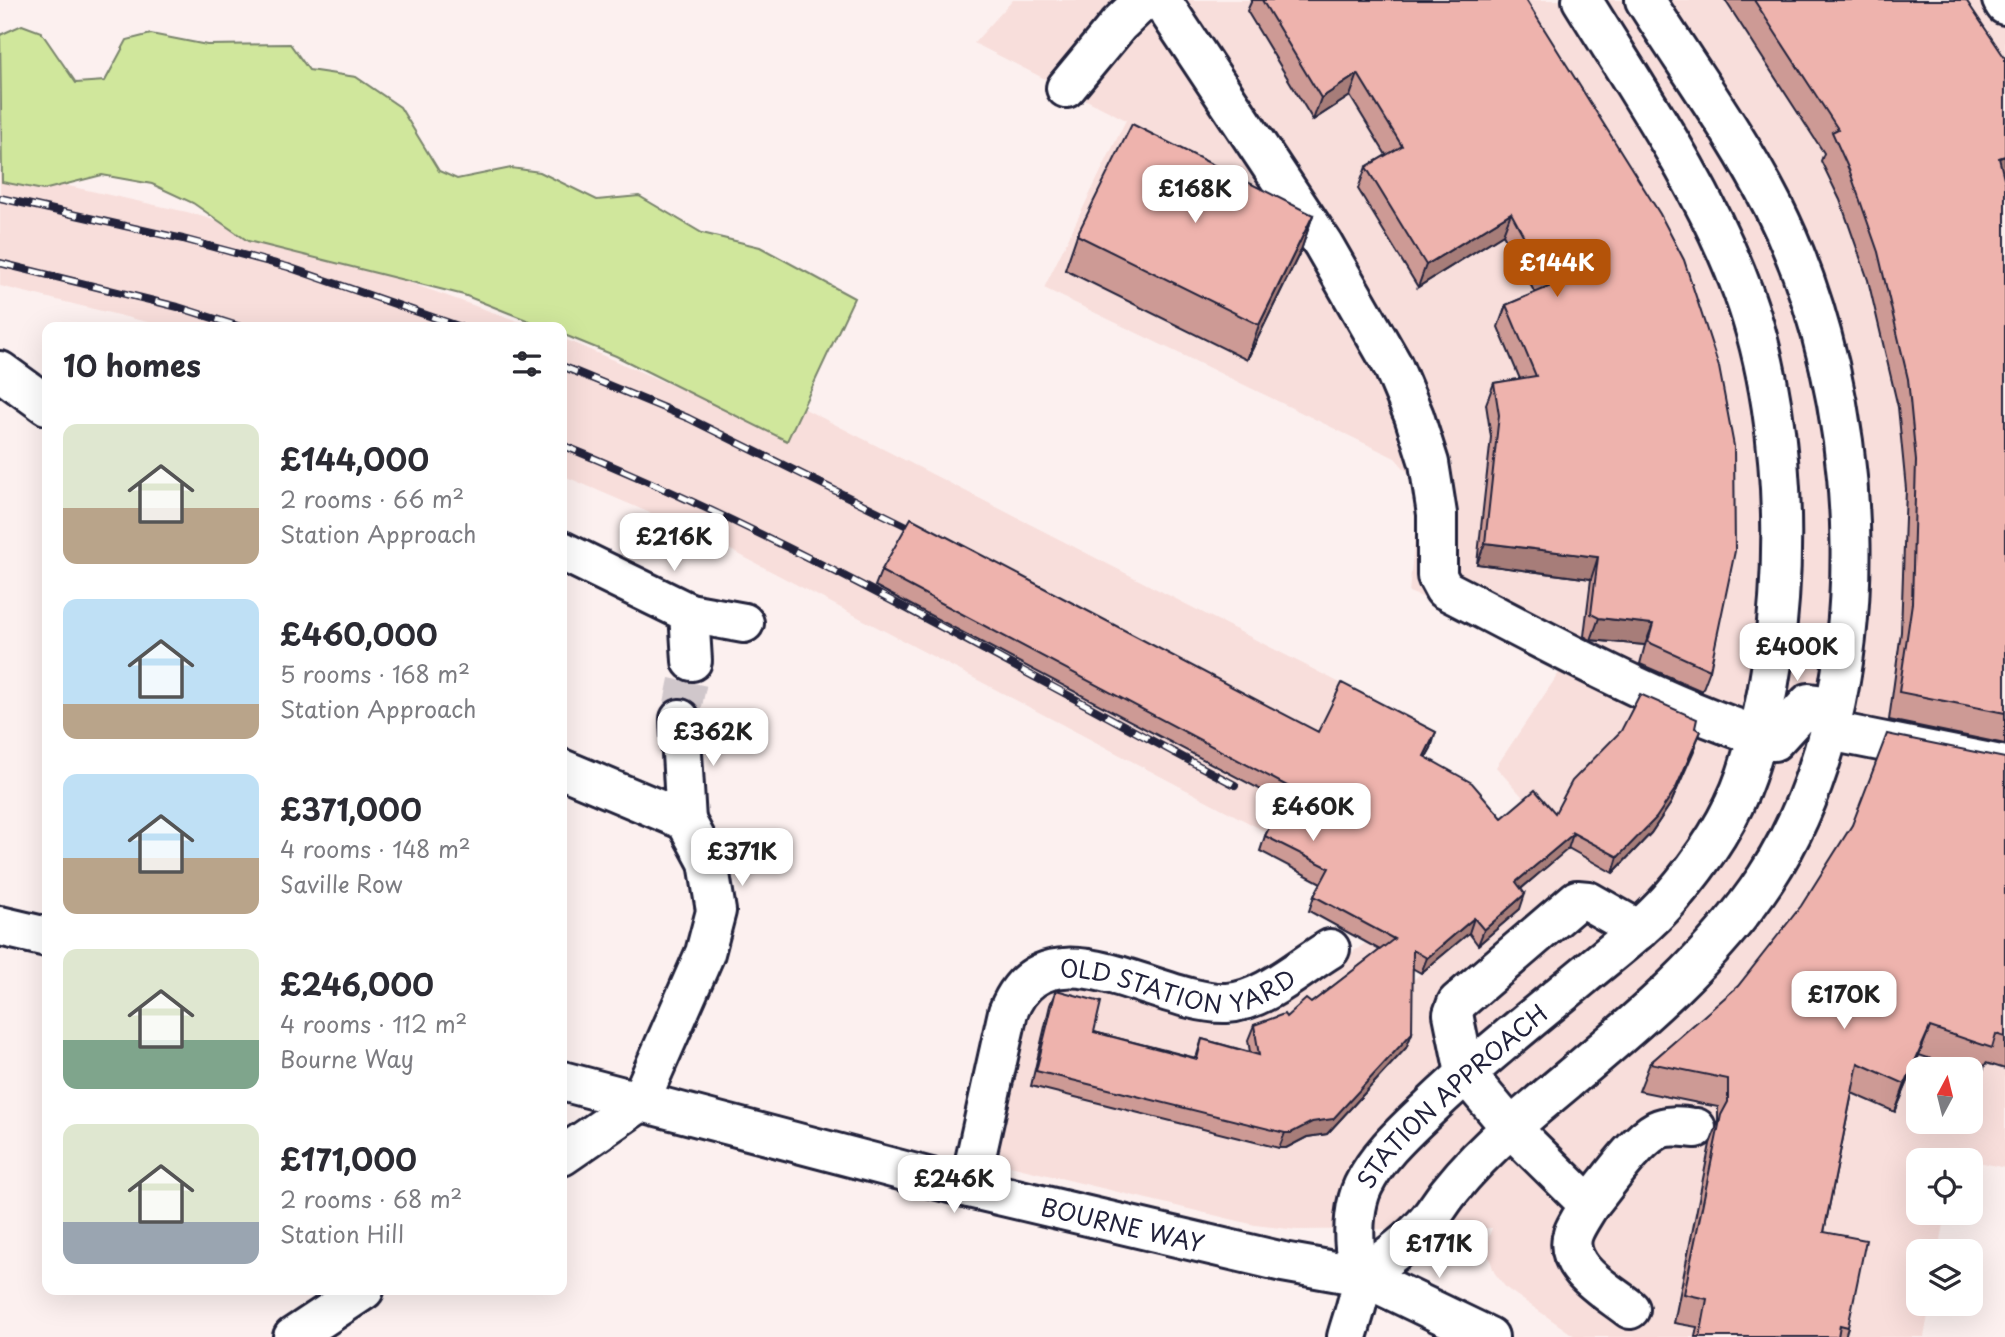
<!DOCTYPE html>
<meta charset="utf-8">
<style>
body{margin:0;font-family:"Playpen Sans",sans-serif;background:#f2f2f3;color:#2b2b33;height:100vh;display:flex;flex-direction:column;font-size:26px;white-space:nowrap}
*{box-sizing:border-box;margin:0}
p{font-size:23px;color:#7c7c81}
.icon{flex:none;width:38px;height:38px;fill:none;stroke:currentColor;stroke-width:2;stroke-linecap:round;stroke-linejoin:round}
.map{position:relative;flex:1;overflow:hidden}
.sheet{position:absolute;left:42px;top:322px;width:525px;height:973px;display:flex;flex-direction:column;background:#fff;border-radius:14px;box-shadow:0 7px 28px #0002}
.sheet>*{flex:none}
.needle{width:46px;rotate:7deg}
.fabs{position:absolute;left:1906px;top:1057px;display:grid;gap:14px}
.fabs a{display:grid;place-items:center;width:77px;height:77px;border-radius:14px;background:#fff;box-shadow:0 7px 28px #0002;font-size:35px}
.price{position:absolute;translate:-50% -60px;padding:0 16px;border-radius:14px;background:#fff;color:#222;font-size:23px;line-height:46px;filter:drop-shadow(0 2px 4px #0008)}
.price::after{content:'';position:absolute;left:50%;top:42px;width:21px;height:16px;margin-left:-10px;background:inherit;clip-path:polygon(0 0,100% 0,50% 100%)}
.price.active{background:#b45309;color:#fff}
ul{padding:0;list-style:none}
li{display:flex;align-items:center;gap:21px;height:175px;padding:0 21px}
li span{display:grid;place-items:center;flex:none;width:196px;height:140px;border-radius:14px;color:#555}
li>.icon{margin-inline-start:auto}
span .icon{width:84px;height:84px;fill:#fffc;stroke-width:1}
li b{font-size:30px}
h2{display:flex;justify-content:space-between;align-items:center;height:84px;padding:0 21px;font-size:30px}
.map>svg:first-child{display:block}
</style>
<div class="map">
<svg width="2005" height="1337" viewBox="0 0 2005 1337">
<rect width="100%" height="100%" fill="#fcf0ef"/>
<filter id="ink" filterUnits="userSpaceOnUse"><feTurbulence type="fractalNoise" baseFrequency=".0143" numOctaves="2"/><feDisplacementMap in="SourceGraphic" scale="14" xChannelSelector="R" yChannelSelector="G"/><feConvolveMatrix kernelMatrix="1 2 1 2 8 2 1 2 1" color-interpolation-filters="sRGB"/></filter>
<g filter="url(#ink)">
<g fill="#f8dedb" fill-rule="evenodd">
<path d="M 1013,0 L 2005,0 L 2005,1168 L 1957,1157 L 1956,1160 L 1918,1160 L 1918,1213 L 1946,1213 L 1939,1251 L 1918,1251 L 1918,1304 L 1930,1304 L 1924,1337 L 1576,1337 L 1506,1288 L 1494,1272 L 1489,1256 L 1487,1242 L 1492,1228 L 1297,1230 L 1255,1225 L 1010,1166 L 1001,1159 L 999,1142 L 1030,1009 L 1039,995 L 1054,986 L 1076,985 L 1230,1026 L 1253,1021 L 1370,940 L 1407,985 L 1469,933 L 1478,945 L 1511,897 L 1568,848 L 1496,767 L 1571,655 L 1409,592 L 1416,525 L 1410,475 L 1395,458 L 1044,288 L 1126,120 L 974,43 ZM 1918,1069 L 1970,1069 L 1970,1122 L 1918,1122 Z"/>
<path d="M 0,171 L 187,212 L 335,256 L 534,327 L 167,327 L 0,286 Z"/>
<path d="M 562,338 L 785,434 L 799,406 L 1348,687 L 1272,835 L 706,537 L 562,475 Z"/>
</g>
<path fill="#d0e79c" stroke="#79846c" stroke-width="2" d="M 22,25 L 41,32 L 76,83 L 105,81 L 127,40 L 151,34 L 207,45 L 290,44 L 309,70 L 356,77 L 400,107 L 439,171 L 457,179 L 511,168 L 540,172 L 597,200 L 639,196 L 702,233 L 760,247 L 854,298 L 787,441 L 616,356 L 562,334 L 562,327 L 544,327 L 464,295 L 248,241 L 193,203 L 152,184 L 102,175 L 43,190 L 2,182 L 0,35 Z"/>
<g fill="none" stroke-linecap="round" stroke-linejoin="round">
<path stroke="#d0c7cb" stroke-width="38" stroke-dasharray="38 19" stroke-linecap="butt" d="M 680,719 L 692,661"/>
<defs>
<g id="minor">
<path d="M 1161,0 L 1323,244 L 1393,366 L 1414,416 L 1429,463 L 1437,514 L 1437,576 L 1444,589 C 1552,644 1659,705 1774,741 L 1809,703 L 1834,706"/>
<path d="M 2002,0 L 2005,5"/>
<path d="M 1066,88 L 1119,24 L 1144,0"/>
<path d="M 0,371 L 47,405"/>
<path d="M 562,551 L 689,613 L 692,661"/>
<path d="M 689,613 L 744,623"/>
<path d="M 680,719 L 686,821"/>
<path d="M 1830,731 L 2005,766"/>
<path d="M 562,769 L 686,821 L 708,862 L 716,911 L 705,953 L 639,1103 L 562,1156"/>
<path d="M 0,926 L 47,937"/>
<path id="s1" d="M 562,1081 L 969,1188 L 1283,1262 L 1362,1276 L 1489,1337"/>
<path id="s2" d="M 969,1188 L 1008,1012 C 1046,916 1159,1006 1227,1003 C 1263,1001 1300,967 1330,949"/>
<path d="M 1589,1205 C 1606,1185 1634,1142 1657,1130 C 1669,1124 1683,1127 1696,1128"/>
<path d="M 1362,1276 C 1385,1259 1407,1244 1426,1223 C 1435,1213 1441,1202 1449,1192 C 1468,1168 1489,1147 1512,1127 C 1601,1050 1701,977 1766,878 C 1886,695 1869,397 1773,206 C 1737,135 1688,68 1645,0"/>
<path d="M 1630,1309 C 1609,1292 1562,1267 1573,1234 C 1576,1225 1584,1214 1589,1205 L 1511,1128 L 1465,1073 L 1453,1014 L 1457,1003 L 1577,900 L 1588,901 L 1639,930"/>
<path d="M 293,1337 L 364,1290"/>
<path id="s3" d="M 1347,1337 C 1352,1319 1361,1296 1362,1277 C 1362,1267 1357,1256 1355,1247 C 1353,1228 1355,1203 1363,1186 C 1378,1155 1404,1132 1428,1109 C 1477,1062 1530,1020 1582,977 C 1612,952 1643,929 1669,900 C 1701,863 1730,822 1746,775 C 1793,635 1794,431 1743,292 C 1705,188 1640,94 1582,0"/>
</g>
</defs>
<use href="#minor" stroke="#22223b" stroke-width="44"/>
<use href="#minor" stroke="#fff" stroke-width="38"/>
<defs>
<g id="rail">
<path d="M 0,198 L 183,239 L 288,267 L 461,327"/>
<path d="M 0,263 L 178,307 L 241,327"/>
<path d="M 562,366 L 688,418 L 923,534"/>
<path d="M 562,445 C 794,539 1014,668 1235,785"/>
</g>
</defs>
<use href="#rail" stroke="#22223b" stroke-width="8"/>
<use href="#rail" stroke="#fff" stroke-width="5" stroke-dasharray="16" stroke-linecap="butt"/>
</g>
<g fill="#cd9a95" stroke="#22223b" stroke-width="2">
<path d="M 1252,0 L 1526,0 L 1710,670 L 1702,691 L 1640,664 L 1645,645 L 1591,640 L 1584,636 L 1591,579 L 1477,564 L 1491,437 L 1486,404 L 1494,383 L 1520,379 L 1498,327 L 1506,305 L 1535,293 L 1503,234 L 1418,287 L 1358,189 L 1366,167 L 1386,155 L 1350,96 L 1313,120 L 1247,11 Z"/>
<path d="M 1725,0 L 1966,0 L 2005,182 L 2005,744 L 1889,720 L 1901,632 L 1906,489 L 1898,407 L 1868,280 L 1840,200 L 1821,161 L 1824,153 Z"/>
<path d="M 1313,215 L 1301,250 L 1247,360 L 1065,270 L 1077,235 Z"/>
<path d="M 881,571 L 1318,732 L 1431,748 L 1426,757 L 1502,818 L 1555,813 L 1695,728 L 1696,746 L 1671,803 L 1651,833 L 1613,873 L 1568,848 L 1521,889 L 1520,909 L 1478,945 L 1469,933 L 1421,973 L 1412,968 L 1412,1033 L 1406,1048 L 1327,1134 L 1307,1137 L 1286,1148 L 1279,1148 L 1031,1086 L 1050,1005 L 1056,990 L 1094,1032 L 1196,1058 L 1202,1039 L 1250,1052 L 1248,1040 L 1254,1025 L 1286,1017 L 1311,1003 L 1380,950 L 1309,911 L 1314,896 L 1321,883 L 1260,851 L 1265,836 L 1282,801 L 875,586 Z"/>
<path d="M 2005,758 L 2005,1069 L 1986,1063 L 1981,1076 L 1970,1073 L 1970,1069 L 1961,1069 L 1919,1055 L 1895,1112 L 1852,1093 L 1824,1232 L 1848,1327 L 1845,1337 L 1695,1337 L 1697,1327 L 1674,1323 L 1710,1144 L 1718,1123 L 1718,1107 L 1639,1091 L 1650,1063 Z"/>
</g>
<g fill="#a77d79" stroke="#22223b" stroke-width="2">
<path d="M 1358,74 L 1350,96 L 1313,120 L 1321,98 Z"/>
<path d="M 2005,156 L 2005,180 L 1988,187 L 1999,158 Z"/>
<path d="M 1511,213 L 1503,234 L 1418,287 L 1426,265 Z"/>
<path d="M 1313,215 L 1301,250 L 1247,360 L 1259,325 Z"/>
<path d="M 1485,543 L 1598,557 L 1591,579 L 1477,564 Z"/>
<path d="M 1599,618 L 1653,624 L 1645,645 L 1591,640 Z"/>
<path d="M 1701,731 L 1671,803 L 1651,833 L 1613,873 L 1618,857 Z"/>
<path d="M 1436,732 L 1431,748 L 1418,771 L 1424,756 Z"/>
<path d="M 1573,834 L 1568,849 L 1511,897 L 1516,882 Z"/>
<path d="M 1525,894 L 1520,909 L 1478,945 L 1484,930 Z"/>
<path d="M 1474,918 L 1469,933 L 1421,973 L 1427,958 Z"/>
<path d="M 1930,1027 L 1919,1055 L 1895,1112 L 1905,1084 Z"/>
<path d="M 1412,1033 L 1406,1048 L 1327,1134 L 1307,1137 L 1286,1148 L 1279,1148 L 1285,1133 Z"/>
</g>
<g fill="#eeb3ad" stroke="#22223b" stroke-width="2">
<path d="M 1262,0 L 1526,0 L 1660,214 L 1684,260 L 1719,367 L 1734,446 L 1735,551 L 1710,670 L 1648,642 L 1653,624 L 1599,618 L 1591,614 L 1598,557 L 1485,543 L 1499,415 L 1494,383 L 1536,376 L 1506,305 L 1551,286 L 1511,213 L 1426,265 L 1366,167 L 1402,146 L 1358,74 L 1321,98 Z"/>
<path d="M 1754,0 L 1966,0 L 2005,58 L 2005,156 L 1999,158 L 2005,182 L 2005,713 L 1899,692 L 1912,603 L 1916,461 L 1908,379 L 1878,252 L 1850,172 L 1832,132 L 1838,129 Z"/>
<path d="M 1132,124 L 1313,215 L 1259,325 L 1077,235 Z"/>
<path d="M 911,518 L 1318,732 L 1342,683 L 1436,732 L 1424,756 L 1472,783 L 1502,818 L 1535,790 L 1555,813 L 1572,781 L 1621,731 L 1640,694 L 1697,719 L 1695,728 L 1701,731 L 1676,788 L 1656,818 L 1618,857 L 1571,832 L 1573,834 L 1516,882 L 1525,894 L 1484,930 L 1474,918 L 1427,958 L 1413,950 L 1412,1033 L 1333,1119 L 1312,1122 L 1291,1133 L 1285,1133 L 1036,1071 L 1056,990 L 1101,1002 L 1094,1032 L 1197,1059 L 1202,1039 L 1259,1055 L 1254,1025 L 1284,1014 L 1286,1017 L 1306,999 L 1311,1003 L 1394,939 L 1314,896 L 1329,868 L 1265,836 L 1289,787 L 881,571 Z"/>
<path d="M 1887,734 L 2005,758 L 2005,1037 L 1996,1034 L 1992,1048 L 1930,1027 L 1905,1084 L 1858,1063 L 1824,1232 L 1866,1240 L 1848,1327 L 1840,1325 L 1838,1337 L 1700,1337 L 1707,1299 L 1684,1294 L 1721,1115 L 1728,1102 L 1728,1079 L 1650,1063 L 1738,986 L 1801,906 L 1852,825 Z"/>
</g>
</g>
<g text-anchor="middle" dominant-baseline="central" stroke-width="5" stroke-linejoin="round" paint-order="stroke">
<g font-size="24" fill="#22223b" stroke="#fff">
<text stroke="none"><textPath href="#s2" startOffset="374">OLD STATION YARD</textPath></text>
<text stroke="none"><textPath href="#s3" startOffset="282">STATION APPROACH</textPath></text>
<text stroke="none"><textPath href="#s1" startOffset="579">BOURNE WAY</textPath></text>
</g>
</g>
</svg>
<div class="fabs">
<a><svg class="needle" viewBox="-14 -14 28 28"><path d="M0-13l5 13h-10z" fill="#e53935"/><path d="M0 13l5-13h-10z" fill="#7c7c81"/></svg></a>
<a><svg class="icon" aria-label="locate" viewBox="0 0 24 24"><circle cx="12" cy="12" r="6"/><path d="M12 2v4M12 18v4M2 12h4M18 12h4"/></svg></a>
<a><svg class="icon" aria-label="layers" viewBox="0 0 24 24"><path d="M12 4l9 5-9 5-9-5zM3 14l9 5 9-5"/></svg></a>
</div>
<b class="price" style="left:1195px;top:225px">£168K</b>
<b class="price active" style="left:1557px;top:299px">£144K</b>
<b class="price" style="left:674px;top:573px">£216K</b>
<b class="price" style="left:1797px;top:683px">£400K</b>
<b class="price" style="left:713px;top:768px">£362K</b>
<b class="price" style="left:1313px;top:843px">£460K</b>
<b class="price" style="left:742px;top:888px">£371K</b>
<b class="price" style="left:1844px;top:1031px">£170K</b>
<b class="price" style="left:954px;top:1215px">£246K</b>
<b class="price" style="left:1439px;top:1280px">£171K</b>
<section class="sheet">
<h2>10 homes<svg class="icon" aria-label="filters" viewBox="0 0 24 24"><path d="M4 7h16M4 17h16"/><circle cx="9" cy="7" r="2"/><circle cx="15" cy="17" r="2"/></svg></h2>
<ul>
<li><span style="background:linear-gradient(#dfe7d0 60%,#b9a48a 0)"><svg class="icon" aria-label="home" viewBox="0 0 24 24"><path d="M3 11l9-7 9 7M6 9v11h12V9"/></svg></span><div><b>£144,000</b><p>2 rooms · 66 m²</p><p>Station Approach</p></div></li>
<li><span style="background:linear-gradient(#bfe0f5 75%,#b9a48a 0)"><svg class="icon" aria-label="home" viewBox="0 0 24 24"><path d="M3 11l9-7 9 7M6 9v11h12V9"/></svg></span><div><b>£460,000</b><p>5 rooms · 168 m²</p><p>Station Approach</p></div></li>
<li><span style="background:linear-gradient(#bfe0f5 60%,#b9a48a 0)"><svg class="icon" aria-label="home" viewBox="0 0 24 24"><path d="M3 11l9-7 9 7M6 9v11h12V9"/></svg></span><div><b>£371,000</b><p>4 rooms · 148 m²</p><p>Saville Row</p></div></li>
<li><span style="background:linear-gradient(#dfe7d0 65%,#7fa58c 0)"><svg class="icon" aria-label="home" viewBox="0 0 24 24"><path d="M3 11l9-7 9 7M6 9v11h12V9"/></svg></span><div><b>£246,000</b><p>4 rooms · 112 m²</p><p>Bourne Way</p></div></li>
<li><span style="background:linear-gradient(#dfe7d0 70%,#9aa5b1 0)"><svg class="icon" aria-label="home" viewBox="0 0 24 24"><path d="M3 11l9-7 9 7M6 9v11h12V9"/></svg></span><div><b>£171,000</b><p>2 rooms · 68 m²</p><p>Station Hill</p></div></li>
</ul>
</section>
</div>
